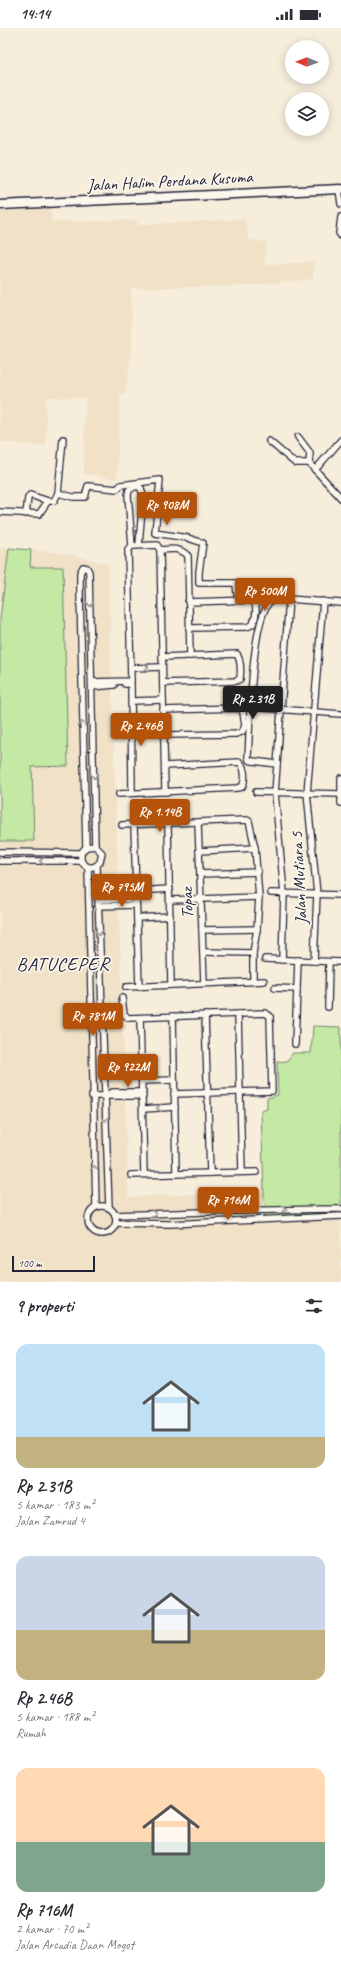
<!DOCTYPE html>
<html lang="id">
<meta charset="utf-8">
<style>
body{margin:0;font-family:Caveat,sans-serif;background:#f2f2f3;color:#2b2b33;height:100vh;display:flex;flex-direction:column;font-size:15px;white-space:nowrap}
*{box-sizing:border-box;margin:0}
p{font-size:13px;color:#7c7c81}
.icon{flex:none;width:22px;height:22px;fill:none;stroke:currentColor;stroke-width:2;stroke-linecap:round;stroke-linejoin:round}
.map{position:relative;height:1254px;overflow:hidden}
.details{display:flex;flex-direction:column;background:#fff;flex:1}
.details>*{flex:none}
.needle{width:26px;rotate:271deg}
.tools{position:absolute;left:285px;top:12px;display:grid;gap:8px}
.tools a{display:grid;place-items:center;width:44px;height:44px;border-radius:50%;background:#fff;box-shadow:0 2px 10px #0003;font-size:20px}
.scale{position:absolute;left:12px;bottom:10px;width:83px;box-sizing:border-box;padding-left:4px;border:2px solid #22223b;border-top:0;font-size:11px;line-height:14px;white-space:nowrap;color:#22223b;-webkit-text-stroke:3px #fbf7ec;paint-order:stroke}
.price{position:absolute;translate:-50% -34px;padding:0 9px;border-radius:4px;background:#b45309;color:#fff;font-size:13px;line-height:26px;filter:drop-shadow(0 1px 2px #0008)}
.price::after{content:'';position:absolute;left:50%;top:24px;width:12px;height:9px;margin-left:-6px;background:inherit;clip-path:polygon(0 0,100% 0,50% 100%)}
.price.selected{background:#222;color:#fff}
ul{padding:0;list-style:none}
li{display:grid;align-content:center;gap:8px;height:212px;padding:0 16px}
li span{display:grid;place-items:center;height:124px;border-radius:12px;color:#555}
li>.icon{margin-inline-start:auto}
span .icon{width:72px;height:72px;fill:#fffc;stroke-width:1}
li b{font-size:17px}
h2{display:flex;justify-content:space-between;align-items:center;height:48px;padding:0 16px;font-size:17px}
.status{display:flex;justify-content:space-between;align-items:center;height:28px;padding:0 20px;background:#fff;direction:ltr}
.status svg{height:11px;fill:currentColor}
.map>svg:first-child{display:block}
</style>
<div class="status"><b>14:14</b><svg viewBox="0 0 49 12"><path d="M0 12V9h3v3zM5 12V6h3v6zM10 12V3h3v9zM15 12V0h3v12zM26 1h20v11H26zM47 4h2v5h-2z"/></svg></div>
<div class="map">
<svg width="341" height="1254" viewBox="0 0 341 1254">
<rect width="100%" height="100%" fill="#f6eddb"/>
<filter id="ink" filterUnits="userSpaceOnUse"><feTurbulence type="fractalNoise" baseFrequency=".025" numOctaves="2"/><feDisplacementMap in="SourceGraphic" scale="8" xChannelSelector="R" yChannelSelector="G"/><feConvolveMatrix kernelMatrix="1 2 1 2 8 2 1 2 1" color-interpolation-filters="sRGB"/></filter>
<g filter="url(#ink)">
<g fill="#f0e1c7">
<path d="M 50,180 L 52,194 L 136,192 L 138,197 L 245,191 L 249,212 L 266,214 L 265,237 L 313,234 L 313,251 L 245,258 L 131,260 L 132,317 L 126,364 L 120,367 L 117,451 L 84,446 L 85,370 L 46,369 L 46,418 L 0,414 L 0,183 Z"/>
<path d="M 0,519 L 62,525 L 108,536 L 128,1169 L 264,1163 L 265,1193 L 341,1191 L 341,1254 L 0,1254 Z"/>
</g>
<g fill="#c3e9a4" stroke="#728670">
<path d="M 9,520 L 31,522 L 30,539 L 63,539 L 68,738 L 32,739 L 34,813 L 0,813 L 0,591 Z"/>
<path d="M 313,998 L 341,999 L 341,1191 L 265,1193 L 261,1083 L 267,1081 L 267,1070 L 278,1067 L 277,1034 L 287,1033 L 293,1025 L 311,1025 Z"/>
</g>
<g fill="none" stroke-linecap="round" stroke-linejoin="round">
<defs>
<g id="minor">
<path d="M 339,161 L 341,176"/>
<path d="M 341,189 L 339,205 L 341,208"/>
<path d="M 298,409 L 310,425 L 309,435 L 341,470"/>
<path d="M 269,413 L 295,435 L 309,435"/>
<path d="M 315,442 L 341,412"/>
<path d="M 58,465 L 73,469 L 85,469 L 88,458 L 117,461 L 121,457 L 160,452 L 155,505 L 188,510 L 203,515 L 199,544 L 199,555 L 236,555 L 237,566 L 262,561 L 264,563 L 267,576"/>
<path d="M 0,484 L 39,486 L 48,473"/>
<path d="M 26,486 L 28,470 L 30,467 L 48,473 L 54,473 L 58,465 L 63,411"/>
<path d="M 132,518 L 128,467 L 129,462 L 136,458 L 141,460 L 143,468 L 139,517"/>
<path d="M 160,522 C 170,521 180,519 188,528 L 190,628"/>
<path d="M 188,574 L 253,572 C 258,579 256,588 253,596 L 247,599 L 189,600"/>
<path d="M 162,629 L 237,626 C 241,633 241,643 240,651 L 236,653 L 163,655"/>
<path d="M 131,640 L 162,639"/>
<path d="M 92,654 L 131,653 L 128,522 L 132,518 L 157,517 L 160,522 L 165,764"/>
<path d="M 125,656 L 131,656 L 132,765"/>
<path d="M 92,659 L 114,657"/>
<path d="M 132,673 L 163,672"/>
<path d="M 251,679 L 341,686"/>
<path d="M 163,682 L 239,680 L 243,684 L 245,698 L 242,704 L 236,706 L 164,707"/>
<path d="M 277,736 L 253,733 L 249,732 L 248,729 C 250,702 250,578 275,570 L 341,575"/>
<path d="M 341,750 L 341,775"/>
<path d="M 256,764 L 341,766"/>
<path d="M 119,766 L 237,760 L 242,759 C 246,752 245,740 240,734 L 165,738"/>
<path d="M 198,795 L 204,955"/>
<path d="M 168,796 L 171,957"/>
<path d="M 122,797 L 247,792 L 249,793 L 255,820 L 259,869 L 257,901 L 253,925 L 253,953"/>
<path d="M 134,797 L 139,959"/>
<path d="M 86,819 L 80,568 L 80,545 L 83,539 L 87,540 L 89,544 L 95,818"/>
<path d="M 199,823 L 255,820"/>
<path d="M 0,824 L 81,825"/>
<path d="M 0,833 L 81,833 C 87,841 94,841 100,834 L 102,825 L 95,818 L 86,819 L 81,825 L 81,833"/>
<path d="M 97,838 L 109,1180"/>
<path d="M 88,839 L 96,1179"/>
<path d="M 200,846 L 258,844"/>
<path d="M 136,863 L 170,861"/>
<path d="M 271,865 L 341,867"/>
<path d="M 98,872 L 136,871"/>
<path d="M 170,872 L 259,869"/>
<path d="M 98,878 L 136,877"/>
<path d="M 137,890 L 170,888"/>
<path d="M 202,902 L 257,901"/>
<path d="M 203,924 L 253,925"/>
<path d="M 265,931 L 341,934"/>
<path d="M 282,932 L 284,865 L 275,765 L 289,571"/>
<path d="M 314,933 L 317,866 L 307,765 L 323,573"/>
<path d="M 126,959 L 264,953"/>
<path d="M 275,960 L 297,961"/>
<path d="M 122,970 L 124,986 L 128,990 L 265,985 L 270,988 L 272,1063 L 174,1066"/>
<path d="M 328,979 L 329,934"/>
<path d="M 238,986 L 242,1144"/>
<path d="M 205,987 L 210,1145"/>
<path d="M 173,988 L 176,1146"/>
<path d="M 140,990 L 144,1146"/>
<path d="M 295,1016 L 298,932"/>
<path d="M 142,1053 L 174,1052"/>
<path d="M 92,1068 L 143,1068"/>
<path d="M 104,1068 L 113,1064 L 143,1064"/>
<path d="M 143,1081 L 175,1079"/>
<path d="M 131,1147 L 256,1144"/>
<circle cx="102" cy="1192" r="14"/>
<path d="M 115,1187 C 190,1185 266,1181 341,1181"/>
<path d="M 116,1195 L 170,1196 L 341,1188"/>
</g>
<path id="secondary" d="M 0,177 L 341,161"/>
</defs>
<use href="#minor" stroke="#22223b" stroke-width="8"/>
<use href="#secondary" stroke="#22223b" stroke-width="11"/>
<use href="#minor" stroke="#fbf7ec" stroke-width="5.5"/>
<use href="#secondary" stroke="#fbf7ec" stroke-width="8"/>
</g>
<defs><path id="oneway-chevron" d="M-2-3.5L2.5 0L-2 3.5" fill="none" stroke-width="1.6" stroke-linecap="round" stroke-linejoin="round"/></defs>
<g stroke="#99979c">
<use href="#oneway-chevron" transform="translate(90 576) rotate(88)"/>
<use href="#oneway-chevron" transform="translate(146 639) rotate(-2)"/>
<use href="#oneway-chevron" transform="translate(82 696) rotate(-91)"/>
<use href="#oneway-chevron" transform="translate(94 748) rotate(89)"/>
<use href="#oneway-chevron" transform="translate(42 833) rotate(180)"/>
<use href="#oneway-chevron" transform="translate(99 905) rotate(88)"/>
<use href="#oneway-chevron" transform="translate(159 1080) rotate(177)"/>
<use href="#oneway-chevron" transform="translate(105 1091) rotate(87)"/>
<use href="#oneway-chevron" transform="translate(94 1140) rotate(-92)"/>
<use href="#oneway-chevron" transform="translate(284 1181)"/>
<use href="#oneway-chevron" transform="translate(154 1186) rotate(-1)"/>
</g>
</g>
<g text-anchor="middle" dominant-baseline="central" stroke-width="3.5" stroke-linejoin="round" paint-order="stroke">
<g font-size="17" fill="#22223b" stroke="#fbf7ec">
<text transform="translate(170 153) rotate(-3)">Jalan Halim Perdana Kusuma</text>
<text transform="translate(299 850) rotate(-93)">Jalan Mutiara 5</text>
<text transform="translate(187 875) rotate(-92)">Topaz</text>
</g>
<g font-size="19" letter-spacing="1" fill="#22223b" stroke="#fbf7ec">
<text x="63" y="936">BATUCEPER</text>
</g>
</g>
</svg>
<div class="tools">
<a><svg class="needle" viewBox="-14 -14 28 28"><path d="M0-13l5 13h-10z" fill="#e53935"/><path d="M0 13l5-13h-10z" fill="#7c7c81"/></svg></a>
<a><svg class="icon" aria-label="layers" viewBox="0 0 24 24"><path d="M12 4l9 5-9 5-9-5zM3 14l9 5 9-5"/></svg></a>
</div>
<div class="scale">100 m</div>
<b class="price" style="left:167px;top:498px">Rp 908M</b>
<b class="price" style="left:265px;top:584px">Rp 500M</b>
<b class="price selected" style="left:253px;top:692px">Rp 2.31B</b>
<b class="price" style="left:141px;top:719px">Rp 2.46B</b>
<b class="price" style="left:160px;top:805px">Rp 1.14B</b>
<b class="price" style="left:122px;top:880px">Rp 795M</b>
<b class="price" style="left:93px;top:1009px">Rp 781M</b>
<b class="price" style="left:128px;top:1060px">Rp 922M</b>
<b class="price" style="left:228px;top:1193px">Rp 716M</b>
</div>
<section class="details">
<h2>9 properti<svg class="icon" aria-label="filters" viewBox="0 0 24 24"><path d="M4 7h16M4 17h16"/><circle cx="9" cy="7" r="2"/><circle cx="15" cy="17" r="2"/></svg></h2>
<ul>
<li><span style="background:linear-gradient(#bfe0f5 75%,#c2b280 0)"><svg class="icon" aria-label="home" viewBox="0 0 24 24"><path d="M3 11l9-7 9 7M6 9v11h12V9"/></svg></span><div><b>Rp 2.31B</b><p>5 kamar · 183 m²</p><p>Jalan Zamrud 4</p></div></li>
<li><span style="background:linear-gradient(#c9d6e8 60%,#c2b280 0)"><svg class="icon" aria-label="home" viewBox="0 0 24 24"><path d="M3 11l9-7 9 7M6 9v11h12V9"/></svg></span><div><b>Rp 2.46B</b><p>5 kamar · 188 m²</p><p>Rumah</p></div></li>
<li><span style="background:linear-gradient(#ffd9b3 60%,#7fa58c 0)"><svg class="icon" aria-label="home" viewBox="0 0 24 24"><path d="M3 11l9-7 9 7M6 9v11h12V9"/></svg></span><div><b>Rp 716M</b><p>2 kamar · 70 m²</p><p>Jalan Arcadia Daan Mogot</p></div></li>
</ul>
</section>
